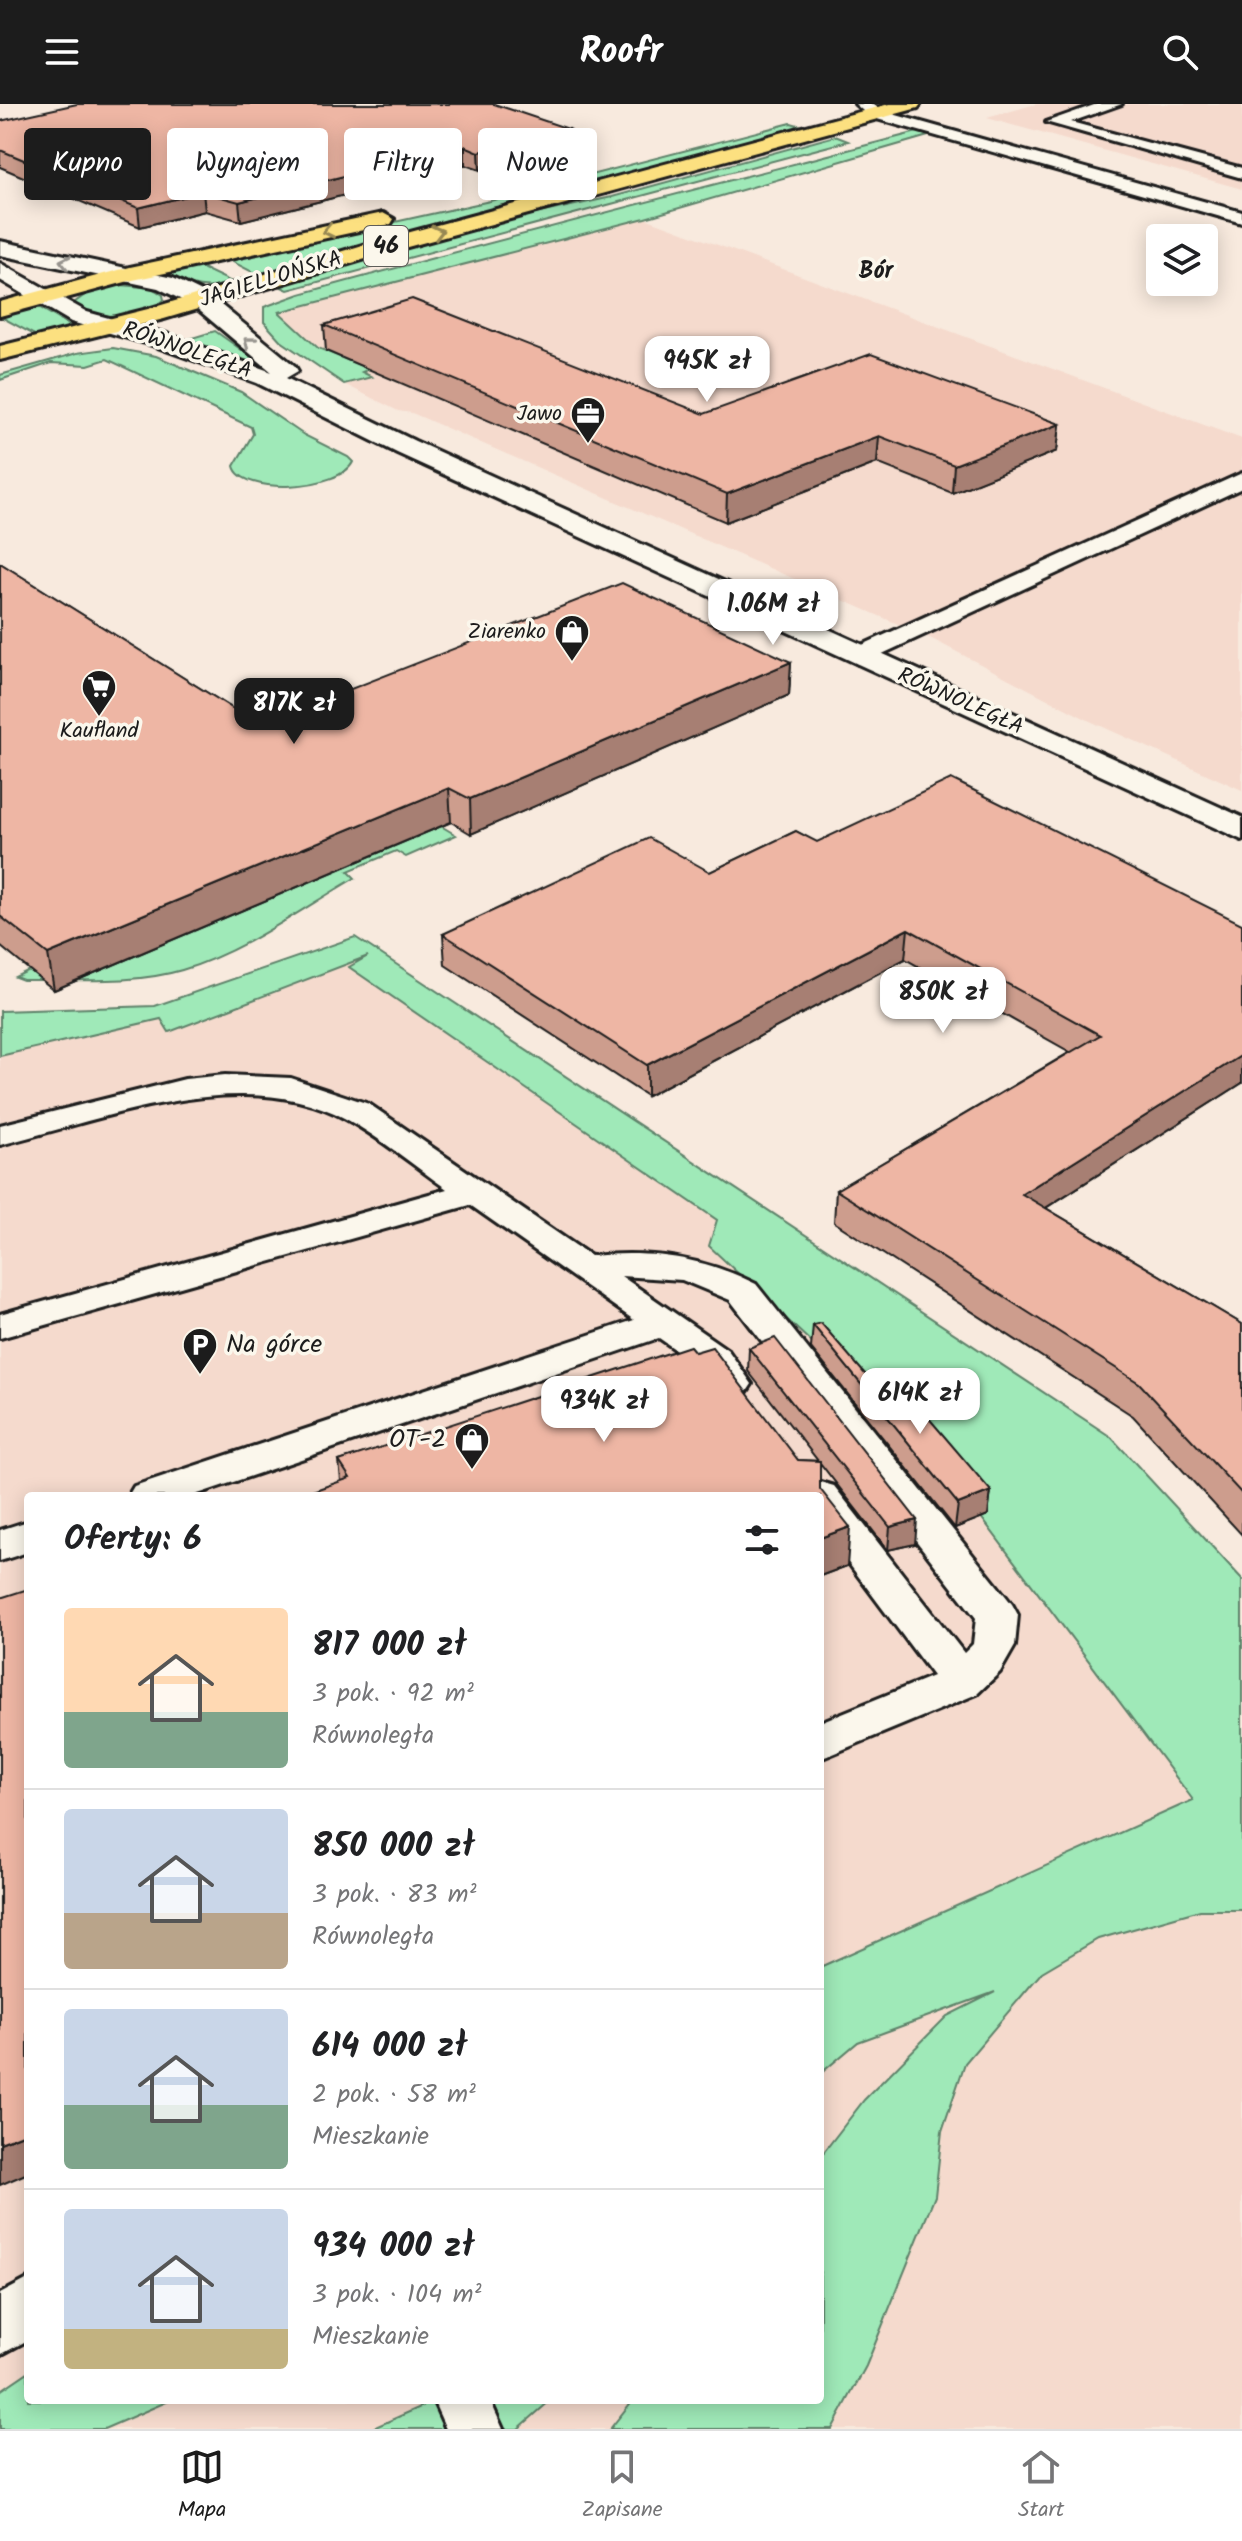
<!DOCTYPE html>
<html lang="pl">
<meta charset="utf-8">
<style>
body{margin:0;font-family:Kalam,sans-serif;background:#f6f6f6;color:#202124;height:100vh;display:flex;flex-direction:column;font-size:30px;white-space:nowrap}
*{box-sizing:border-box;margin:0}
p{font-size:26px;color:#757577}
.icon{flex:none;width:44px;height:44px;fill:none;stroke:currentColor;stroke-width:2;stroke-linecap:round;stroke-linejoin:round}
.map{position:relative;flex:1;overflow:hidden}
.panel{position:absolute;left:24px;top:1388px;width:800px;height:912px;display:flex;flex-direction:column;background:#fff;border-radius:8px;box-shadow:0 4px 20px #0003}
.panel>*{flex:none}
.hud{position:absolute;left:24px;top:24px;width:800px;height:72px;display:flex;gap:16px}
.tools{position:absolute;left:1146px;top:120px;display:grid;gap:16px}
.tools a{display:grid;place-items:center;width:72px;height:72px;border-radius:8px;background:#fff;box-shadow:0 4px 20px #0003;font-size:40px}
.price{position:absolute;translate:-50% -68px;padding:0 18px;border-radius:16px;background:#fff;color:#222;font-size:26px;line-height:52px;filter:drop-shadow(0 2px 4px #0008)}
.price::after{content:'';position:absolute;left:50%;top:48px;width:24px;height:18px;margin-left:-12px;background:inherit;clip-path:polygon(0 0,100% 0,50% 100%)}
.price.current{background:#1c1c1c;color:#fff}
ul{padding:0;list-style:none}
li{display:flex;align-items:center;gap:24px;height:200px;padding:0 40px}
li+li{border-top:2px solid #e0e0e0}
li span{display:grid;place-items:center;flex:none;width:224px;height:160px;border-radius:8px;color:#555}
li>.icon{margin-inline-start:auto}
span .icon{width:96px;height:96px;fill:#fffc;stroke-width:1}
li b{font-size:34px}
h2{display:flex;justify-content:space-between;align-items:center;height:96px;padding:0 40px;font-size:34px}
.pill{padding:0 28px;border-radius:8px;background:#fff;box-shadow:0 4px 20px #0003;font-size:28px;line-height:72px}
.pill.current{background:#1c1c1c;color:#fff}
header{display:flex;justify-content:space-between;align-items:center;height:104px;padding:0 40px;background:#1c1c1c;color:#fff;font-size:36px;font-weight:700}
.dock{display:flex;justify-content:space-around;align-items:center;height:112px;border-top:2px solid #e0e0e0;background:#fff;font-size:22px;color:#757577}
.dock a{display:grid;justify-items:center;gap:4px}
.dock .current{color:#1c1c1c}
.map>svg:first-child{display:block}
</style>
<header><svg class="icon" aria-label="menu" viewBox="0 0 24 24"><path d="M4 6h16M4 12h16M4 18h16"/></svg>Roofr<svg class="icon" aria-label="search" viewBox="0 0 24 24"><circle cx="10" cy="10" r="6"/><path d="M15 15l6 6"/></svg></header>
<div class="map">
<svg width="1242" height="2325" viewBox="0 0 1242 2325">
<rect width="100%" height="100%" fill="#f8eade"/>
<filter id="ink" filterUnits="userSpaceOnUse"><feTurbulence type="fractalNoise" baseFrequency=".0125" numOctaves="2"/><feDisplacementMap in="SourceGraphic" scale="16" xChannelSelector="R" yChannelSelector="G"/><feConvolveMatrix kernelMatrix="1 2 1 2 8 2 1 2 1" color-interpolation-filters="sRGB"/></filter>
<g filter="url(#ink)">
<g fill="#f5dacd" fill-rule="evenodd">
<path d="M 1036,0 L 1242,0 L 1242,85 L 987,14 Z"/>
<path d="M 645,114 L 1242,335 L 1242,686 L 1090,617 L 930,534 L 412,309 L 398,307 L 344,280 L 318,244 L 278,208 Z"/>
<path d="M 355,833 L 1111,1333 L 1242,1475 L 1242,2325 L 0,2325 L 0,911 L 199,899 ZM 28,1392 L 820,1392 L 820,2296 L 28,2296 Z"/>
</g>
<g fill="#9fe9b8" stroke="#5e826a" stroke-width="2">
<path d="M 791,19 L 805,23 L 260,172 L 227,155 L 490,97 Z"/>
<path d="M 925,26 L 935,30 L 645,114 L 279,208 L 318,244 L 369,265 L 362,268 L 372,273 L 344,280 L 281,237 L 264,218 L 264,203 L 300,190 C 508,133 717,80 925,26 Z"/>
<path d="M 835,32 L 848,37 L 288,186 L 277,181 L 516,114 L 612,93 Z"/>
<path d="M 198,162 L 234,179 C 208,188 190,183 167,170 Z"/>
<path d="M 121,181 L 152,184 L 163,191 L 164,196 C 146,214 92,219 74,199 L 90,187 Z"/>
<path d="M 37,202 L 72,223 L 38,233 L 1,213 Z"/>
<path d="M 215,227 L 253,254 L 253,256 L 245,258 L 182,237 Z"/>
<path d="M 113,244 L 156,252 L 241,288 L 304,331 L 348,353 L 353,358 C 340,386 241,392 234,362 L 253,330 L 251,323 L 107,255 L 88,261 L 51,259 L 0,276 L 0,271 L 77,249 Z"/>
<path d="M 316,647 L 456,731 L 406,753 L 396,747 L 348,767 L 355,774 C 300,806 243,848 182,866 C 132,881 74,875 23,876 L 15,873 L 61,851 Z"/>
<path d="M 355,833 L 1111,1333 L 1242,1475 L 1242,1806 L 1200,1806 L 1098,1835 L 1042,1868 L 965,1959 L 942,2027 L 935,2092 L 866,2262 L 832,2325 L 610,2325 L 633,2296 L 820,2296 L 820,2053 L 864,1996 L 947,1912 L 995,1888 L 858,1938 L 820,1970 L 820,1863 L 1193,1696 L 918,1329 L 900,1336 L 811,1238 L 709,1142 L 717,1116 L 349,863 L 368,852 L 169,928 L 161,915 L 0,952 L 0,907 L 155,902 Z"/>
<path d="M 28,2268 L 28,2296 L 171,2296 L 104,2325 L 0,2325 L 0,2287 Z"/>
<path d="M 436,2296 L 551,2296 L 518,2325 L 371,2325 Z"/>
</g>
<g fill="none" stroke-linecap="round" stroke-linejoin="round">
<defs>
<g id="lane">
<path d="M 855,0 L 873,0 L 882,7 L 1242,108 L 1242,119 L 870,13 Z"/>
<path d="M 1097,0 L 1122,0 L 1071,18 L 1242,64 L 1242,74 L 1046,18 Z"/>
<path d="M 1242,369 L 1242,384 L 867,557 L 858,560 L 845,552 L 849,547 Z"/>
<path d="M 225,971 L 291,974 L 369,1000 L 591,1152 C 651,1146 702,1153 756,1180 L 1012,1500 L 1018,1511 L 1015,1542 L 1000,1568 L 977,1590 L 820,1655 L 820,1618 L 933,1572 L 820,1421 L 820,1392 L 800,1392 L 806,1382 L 820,1378 L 834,1382 L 964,1549 L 973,1540 L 976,1514 L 730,1196 L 682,1176 L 621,1172 L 728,1246 L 752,1280 L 746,1289 L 733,1293 L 720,1289 L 702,1264 L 659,1234 L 192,1392 L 128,1392 L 134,1382 L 634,1216 L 470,1101 L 0,1234 L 0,1210 L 447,1085 C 414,1062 381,1034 346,1015 C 244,959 104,1015 0,1041 L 0,1021 L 185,975 Z"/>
<path d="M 28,1417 L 28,1448 L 0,1457 L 0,1426 Z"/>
<path d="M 28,2175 L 28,2236 L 0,2251 L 0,2190 Z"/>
<path d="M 433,2296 L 490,2296 L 503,2325 L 446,2325 Z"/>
</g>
<path id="secondary" d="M 0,137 L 173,174 L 210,192 L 295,262 L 298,267 L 286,274 L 415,337 L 1242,713 L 1242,736 L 397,349 L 257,279 L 149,240 L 71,218 L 0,176 L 0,159 L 87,208 L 167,230 L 272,268 L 194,202 L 158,184 L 0,151 Z"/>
<g id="primary">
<path d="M 889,0 L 921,0 L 918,4 L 389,148 L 164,215 L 0,256 L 0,242 L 148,205 L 373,138 Z"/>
<path d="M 383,109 L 394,115 L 391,120 L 133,176 L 0,212 L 0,198 L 130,163 Z"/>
</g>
</defs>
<use href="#lane" stroke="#1c1c1c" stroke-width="6"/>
<use href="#secondary" stroke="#1c1c1c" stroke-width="6"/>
<use href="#primary" stroke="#1c1c1c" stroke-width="6"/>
<use href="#lane" fill="#fbf7ec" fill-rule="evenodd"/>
<use href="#secondary" fill="#fbf7ec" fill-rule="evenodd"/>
<use href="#primary" fill="#fce080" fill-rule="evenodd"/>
</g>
<g fill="#cd9d8d" stroke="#1c1c1c" stroke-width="2">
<path d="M 0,17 L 569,43 L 480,66 L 465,61 L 241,117 L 205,107 L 140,123 L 0,63 Z"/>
<path d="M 324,221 L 704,310 L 1060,320 L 1057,347 L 952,389 L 877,359 L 726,418 L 326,247 Z"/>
<path d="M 0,459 L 259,621 L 791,558 L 789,591 L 471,730 L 451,718 L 54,886 L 0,842 Z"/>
<path d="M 796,727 L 1242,979 L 1046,1104 L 1242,1220 L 1242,1431 L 1133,1312 L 834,1118 L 836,1086 L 1070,948 L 905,855 L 647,992 L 445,861 L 443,830 L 710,768 Z"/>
<path d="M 813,1221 L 902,1313 L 991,1387 L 988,1411 L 955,1424 L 811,1244 Z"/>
<path d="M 749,1244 L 915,1440 L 888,1446 L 820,1359 L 820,1385 L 847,1462 L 820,1472 L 820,1392 L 341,1377 L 339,1357 L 695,1248 L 798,1356 L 818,1357 L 748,1267 Z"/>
</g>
<g fill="#a77f73" stroke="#1c1c1c" stroke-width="2">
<path d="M 569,25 L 569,43 L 480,66 L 479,48 Z"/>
<path d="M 465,42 L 465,61 L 241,117 L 239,98 Z"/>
<path d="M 203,88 L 205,107 L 140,123 L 138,104 Z"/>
<path d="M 1060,320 L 1057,347 L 952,389 L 954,361 Z"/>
<path d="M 879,332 L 877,359 L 726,418 L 727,390 Z"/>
<path d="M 791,558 L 789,591 L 471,730 L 470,695 Z"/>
<path d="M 449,684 L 451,718 L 54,886 L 48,850 Z"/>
<path d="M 908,825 L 905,855 L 647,992 L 647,961 Z"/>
<path d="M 1242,951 L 1242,979 L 1017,1122 L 1022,1090 Z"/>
<path d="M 991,1387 L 988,1411 L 955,1424 L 958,1400 Z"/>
<path d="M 917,1416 L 915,1440 L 888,1446 L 890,1423 Z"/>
<path d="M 850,1423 L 847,1462 L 820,1472 L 820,1434 Z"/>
<path d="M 28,2028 L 28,2069 L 0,2081 L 0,2039 Z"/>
</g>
<g fill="#eeb6a4" stroke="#1c1c1c" stroke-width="2">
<path d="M 77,0 L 494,0 L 569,25 L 479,48 L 465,42 L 239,98 L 203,88 L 138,104 L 0,46 L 0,17 Z"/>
<path d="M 412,195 L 704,310 L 871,250 L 1060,320 L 954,361 L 879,332 L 727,390 L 324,221 Z"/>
<path d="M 0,459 L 259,621 L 622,479 L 791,558 L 470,695 L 449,684 L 48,850 L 0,812 Z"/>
<path d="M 951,675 L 1242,820 L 1242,951 L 1022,1090 L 1242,1220 L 1242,1390 L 1139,1279 L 836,1086 L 1100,931 L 908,825 L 647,961 L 443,830 L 649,734 L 710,768 L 796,727 L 817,738 Z"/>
<path d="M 821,1219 L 902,1313 L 921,1305 L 991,1387 L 958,1400 L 813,1221 Z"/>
<path d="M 775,1234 L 917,1416 L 890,1423 L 749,1244 Z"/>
<path d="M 690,1242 L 695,1248 L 712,1243 L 798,1356 L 820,1357 L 820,1385 L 850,1423 L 820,1434 L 820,1392 L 298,1392 L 350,1374 L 339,1357 Z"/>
<path d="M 28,1485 L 28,2028 L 0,2039 L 0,1494 Z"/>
</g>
<defs><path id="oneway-chevron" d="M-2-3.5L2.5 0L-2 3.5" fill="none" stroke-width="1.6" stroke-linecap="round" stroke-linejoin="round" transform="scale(2)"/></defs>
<g stroke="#978853">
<use href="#oneway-chevron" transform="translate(328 127) rotate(168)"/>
<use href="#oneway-chevron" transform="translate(438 128) rotate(-15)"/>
</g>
<g stroke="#97948e">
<use href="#oneway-chevron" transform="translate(65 158) rotate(-168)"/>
<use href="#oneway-chevron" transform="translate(249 238) rotate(-141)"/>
</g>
</g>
<defs>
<symbol id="office-pin" viewBox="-11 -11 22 30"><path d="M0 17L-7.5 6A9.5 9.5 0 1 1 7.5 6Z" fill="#1c1c1c" stroke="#fbf7ec"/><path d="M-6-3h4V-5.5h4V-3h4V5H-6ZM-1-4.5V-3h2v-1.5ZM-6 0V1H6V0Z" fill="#fff"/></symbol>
<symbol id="shop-pin" viewBox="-11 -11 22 30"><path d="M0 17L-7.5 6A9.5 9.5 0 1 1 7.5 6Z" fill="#1c1c1c" stroke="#fbf7ec"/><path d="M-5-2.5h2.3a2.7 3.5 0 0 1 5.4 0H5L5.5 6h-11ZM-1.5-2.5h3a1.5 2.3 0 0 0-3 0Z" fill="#fff"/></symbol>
<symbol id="supermarket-pin" viewBox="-11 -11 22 30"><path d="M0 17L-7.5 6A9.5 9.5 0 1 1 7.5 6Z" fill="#1c1c1c" stroke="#fbf7ec"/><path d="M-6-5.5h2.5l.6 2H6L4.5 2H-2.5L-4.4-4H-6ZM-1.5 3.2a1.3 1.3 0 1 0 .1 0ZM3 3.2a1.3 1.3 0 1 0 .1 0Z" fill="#fff"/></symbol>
<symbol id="parking-pin" viewBox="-11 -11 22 30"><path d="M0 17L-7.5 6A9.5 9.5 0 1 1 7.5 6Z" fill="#1c1c1c" stroke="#fbf7ec"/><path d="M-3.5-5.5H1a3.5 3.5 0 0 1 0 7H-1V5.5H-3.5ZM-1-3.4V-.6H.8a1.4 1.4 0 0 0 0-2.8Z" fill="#fff"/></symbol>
</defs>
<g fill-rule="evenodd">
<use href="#office-pin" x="568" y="290" width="40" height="54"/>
<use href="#shop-pin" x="552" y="508" width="40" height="54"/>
<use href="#supermarket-pin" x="79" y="563" width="40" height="54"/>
<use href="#parking-pin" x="180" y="1221" width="40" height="54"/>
<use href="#shop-pin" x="452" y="1316" width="40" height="54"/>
</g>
<g text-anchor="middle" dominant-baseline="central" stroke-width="7" stroke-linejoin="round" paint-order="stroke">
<g font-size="22" fill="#1c1c1c" stroke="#fbf7ec">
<text transform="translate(271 176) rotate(-17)">JAGIELLOŃSKA</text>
<text transform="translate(187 247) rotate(19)">RÓWNOLEGŁA</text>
<text transform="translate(960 598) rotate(24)">RÓWNOLEGŁA</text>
</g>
<g font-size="22" fill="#1c1c1c" stroke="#fbf7ec" text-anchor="end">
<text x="562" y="310">Jawo</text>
<text x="546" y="528">Ziarenko</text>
<text x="99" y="627" text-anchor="middle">Kaufland</text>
</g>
<rect fill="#fbf7ec" stroke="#5f5e5a" stroke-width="2" x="364" y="122" width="44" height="40" rx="6"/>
<g font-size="24" font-weight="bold" fill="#1c1c1c">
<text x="386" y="142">46</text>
</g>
<g font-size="24" font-weight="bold" fill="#1c1c1c" stroke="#fbf7ec">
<text x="876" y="167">Bór</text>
</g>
<g font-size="26" fill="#1c1c1c" stroke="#fbf7ec" text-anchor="start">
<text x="226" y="1241">Na górce</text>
<text x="446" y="1336" text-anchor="end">OT-2</text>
</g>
</g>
</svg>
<div class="tools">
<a><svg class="icon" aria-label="layers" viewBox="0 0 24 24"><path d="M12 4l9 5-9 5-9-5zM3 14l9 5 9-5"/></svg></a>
</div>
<b class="price" style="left:707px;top:300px">945K zł</b>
<b class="price" style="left:773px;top:543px">1.06M zł</b>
<b class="price current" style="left:294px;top:642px">817K zł</b>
<b class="price" style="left:943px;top:931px">850K zł</b>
<b class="price" style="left:920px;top:1332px">614K zł</b>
<b class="price" style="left:604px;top:1340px">934K zł</b>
<div class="hud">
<a class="pill current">Kupno</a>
<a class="pill">Wynajem</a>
<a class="pill">Filtry</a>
<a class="pill">Nowe</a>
</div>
<section class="panel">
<h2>Oferty: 6<svg class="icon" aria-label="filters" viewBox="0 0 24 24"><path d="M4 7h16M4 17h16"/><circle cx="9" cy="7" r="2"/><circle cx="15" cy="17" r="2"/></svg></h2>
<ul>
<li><span style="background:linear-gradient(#ffd9b3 65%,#7fa58c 0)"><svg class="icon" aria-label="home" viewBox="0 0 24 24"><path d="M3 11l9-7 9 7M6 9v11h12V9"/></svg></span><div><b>817 000 zł</b><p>3 pok. · 92 m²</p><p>Równoległa</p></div></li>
<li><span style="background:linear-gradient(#c9d6e8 65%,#b9a48a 0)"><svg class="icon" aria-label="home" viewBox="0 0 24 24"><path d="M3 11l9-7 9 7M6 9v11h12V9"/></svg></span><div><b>850 000 zł</b><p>3 pok. · 83 m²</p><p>Równoległa</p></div></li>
<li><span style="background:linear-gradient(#c9d6e8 60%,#7fa58c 0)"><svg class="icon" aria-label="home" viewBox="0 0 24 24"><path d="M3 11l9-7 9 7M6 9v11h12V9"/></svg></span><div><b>614 000 zł</b><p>2 pok. · 58 m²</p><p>Mieszkanie</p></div></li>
<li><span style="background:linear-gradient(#c9d6e8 75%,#c2b280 0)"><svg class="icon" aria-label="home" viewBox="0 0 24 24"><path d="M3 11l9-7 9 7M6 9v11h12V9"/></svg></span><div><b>934 000 zł</b><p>3 pok. · 104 m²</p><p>Mieszkanie</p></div></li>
</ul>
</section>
</div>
<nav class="dock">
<a class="current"><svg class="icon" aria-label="map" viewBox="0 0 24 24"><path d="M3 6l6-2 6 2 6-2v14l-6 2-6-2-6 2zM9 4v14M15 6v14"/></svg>Mapa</a>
<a><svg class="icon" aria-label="saved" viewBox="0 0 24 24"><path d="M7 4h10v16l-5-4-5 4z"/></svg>Zapisane</a>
<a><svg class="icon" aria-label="home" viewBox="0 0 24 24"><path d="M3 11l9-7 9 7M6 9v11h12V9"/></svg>Start</a>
</nav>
